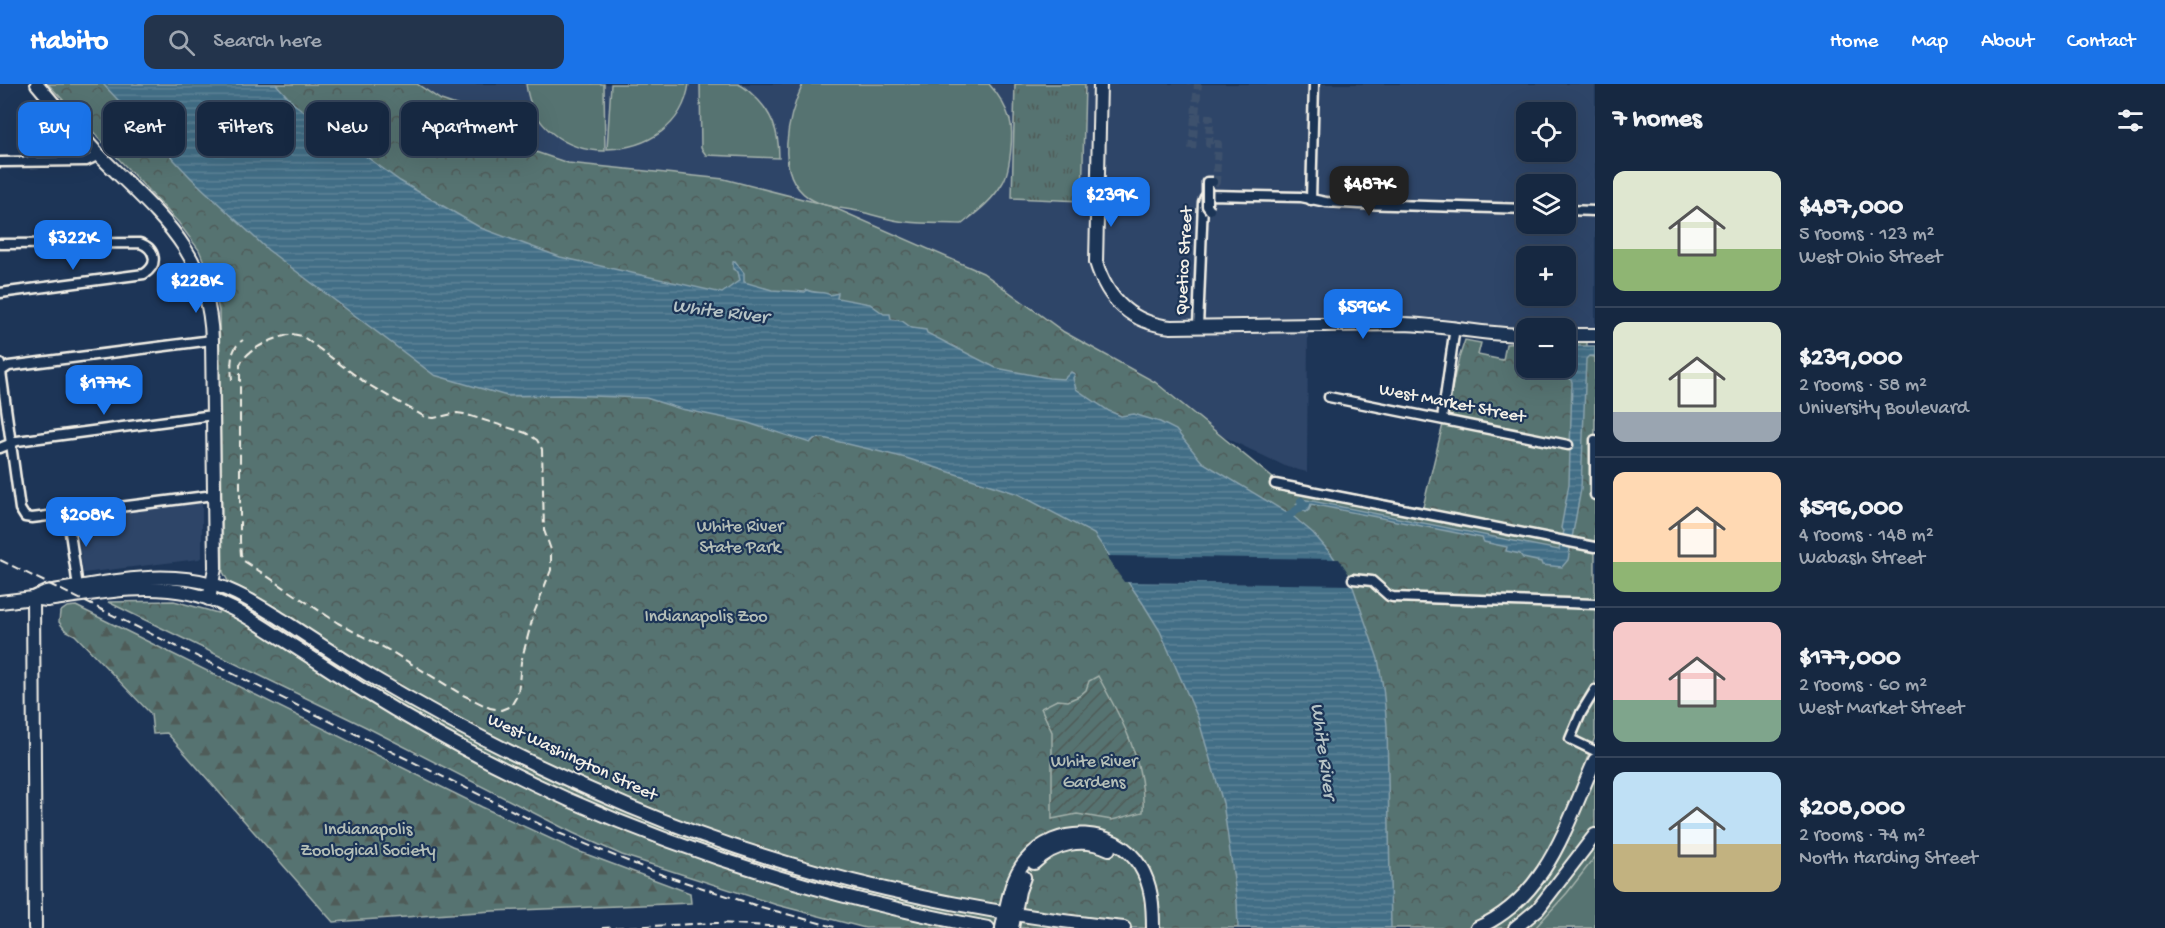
<!DOCTYPE html>
<meta charset="utf-8">
<style>
body{margin:0;font-family:"Gochi Hand",sans-serif;background:#23344c;color:#f1f3f6;height:100vh;display:flex;flex-direction:column;font-size:22px;white-space:nowrap}
*{box-sizing:border-box;margin:0}
p{font-size:20px;color:#9ea6b1}
.icon{flex:none;width:33px;height:33px;fill:none;stroke:currentColor;stroke-width:2;stroke-linecap:round;stroke-linejoin:round}
.map{position:relative;flex:1;overflow:hidden}
.panel{display:flex;flex-direction:column;background:#162841;width:570px}
.panel>*{flex:none}
.hud{position:absolute;left:18px;top:18px;width:570px;height:54px;display:flex;gap:12px}
.buttons{position:absolute;left:1516px;top:18px;display:grid;gap:12px}
.buttons a{display:grid;place-items:center;width:60px;height:60px;border-radius:12px;background:#162841;box-shadow:0 6px 24px #0002,0 0 0 2px #35445a;font-size:30px}
.price{position:absolute;translate:-50% -51px;padding:0 14px;border-radius:12px;background:#1a73e8;color:#fff;font-size:20px;line-height:39px;filter:drop-shadow(0 2px 3px #0008)}
.price::after{content:'';position:absolute;left:50%;top:36px;width:18px;height:14px;margin-left:-9px;background:inherit;clip-path:polygon(0 0,100% 0,50% 100%)}
.price.active{background:#222;color:#fff}
ul{padding:0;list-style:none}
li{display:flex;align-items:center;gap:18px;height:150px;padding:0 18px}
li+li{border-top:2px solid #35445a}
li span{display:grid;place-items:center;flex:none;width:168px;height:120px;border-radius:12px;color:#555}
li>.icon{margin-inline-start:auto}
span .icon{width:72px;height:72px;fill:#fffc;stroke-width:1}
li b{font-size:26px}
h2{display:flex;justify-content:space-between;align-items:center;height:72px;padding:0 18px;font-size:26px}
.chip{padding:0 21px;border-radius:12px;background:#162841;box-shadow:0 6px 24px #0002,0 0 0 2px #35445a;font-size:21px;line-height:54px}
.chip.active{background:#1a73e8;color:#fff}
header{display:flex;align-items:center;gap:36px;box-sizing:border-box;height:84px;padding:0 30px;background:#1a73e8;color:#fff}
header strong{font-size:28px}
nav{display:flex;gap:33px;margin-inline-start:auto;font-size:21px}
.search{width:420px;height:54px;background:#23344c;display:flex;align-items:center;gap:15px;box-sizing:border-box;padding:0 21px;border-radius:12px;color:#9ea6b1;font-size:22px}
main{display:flex;flex:1;min-height:0}
.map>svg:first-child{display:block}
</style>
<header>
<strong>Habito</strong>
<div class="search"><svg class="icon" aria-label="search" viewBox="0 0 24 24"><circle cx="10" cy="10" r="6"/><path d="M15 15l6 6"/></svg>Search here</div>
<nav><a>Home</a><a>Map</a><a>About</a><a>Contact</a></nav>
</header>
<main>
<div class="map">
<svg width="1595" height="844" viewBox="0 0 1595 844">
<defs>
<pattern id="grass-tufts" width="24" height="20" patternUnits="userSpaceOnUse" patternTransform="scale(1.5)"><rect width="24" height="20" fill="#567371"/><path d="M3 7l-1-3M5 7V3M7 7l1-3M15 17l-1-3M17 17v-4M19 17l1-3" fill="none" stroke="#4f5b59"/></pattern>
<pattern id="forest-firs" width="22" height="20" patternUnits="userSpaceOnUse" patternTransform="scale(1.5)"><rect width="22" height="20" fill="#567371"/><path d="M5 1l3.5 6h-7zM16 11l3.5 6h-7z" fill="#4f5b59"/></pattern>
<pattern id="park-crowns" width="20" height="18" patternUnits="userSpaceOnUse" patternTransform="scale(1.5)"><rect width="20" height="18" fill="#567371"/><path d="M2 6a3 3 0 1 1 6 0M12 15a3 3 0 1 1 6 0" fill="none" stroke="#4f5b59"/></pattern>
<pattern id="garden-furrows" width="10" height="10" patternUnits="userSpaceOnUse" patternTransform="scale(1.5)"><rect width="10" height="10" fill="#567371"/><path d="M-1 1l2-2M0 10L10 0M9 11l2-2" fill="none" stroke="#4f5b59"/></pattern>
<pattern id="water-rules" width="6" height="5" patternUnits="userSpaceOnUse" patternTransform="scale(1.5)"><rect width="6" height="5" fill="#426e86"/><path d="M0 2.5h6" fill="none" stroke="#5e8397"/></pattern>
</defs>
<rect width="100%" height="100%" fill="#1d3557"/>
<filter id="ink" filterUnits="userSpaceOnUse"><feTurbulence type="fractalNoise" baseFrequency=".0167" numOctaves="2"/><feDisplacementMap in="SourceGraphic" scale="12" xChannelSelector="R" yChannelSelector="G"/><feConvolveMatrix kernelMatrix="1 2 1 2 8 2 1 2 1" color-interpolation-filters="sRGB"/></filter>
<g filter="url(#ink)">
<g fill="#2e4568" fill-rule="evenodd">
<path d="M 331,0 L 1595,0 L 1595,251 L 1566,250 L 1566,244 L 1527,244 L 1527,249 L 1308,242 L 1307,388 L 1287,383 L 1141,313 ZM 1527,28 L 1566,28 L 1566,68 L 1527,68 ZM 1527,100 L 1566,100 L 1566,140 L 1527,140 ZM 1527,172 L 1566,172 L 1566,212 L 1527,212 Z"/>
<path d="M 199,417 L 202,420 L 202,473 L 199,475 L 83,489 L 76,432 Z"/>
</g>
<path fill="url(#grass-tufts)" stroke="#a5b2ac" stroke-width="1.5" d="M 1015,0 L 1085,0 L 1082,117 L 1012,114 Z"/>
<path fill="url(#forest-firs)" stroke="#a5b2ac" stroke-width="1.5" d="M 76,522 L 482,723 L 575,766 L 690,809 L 691,819 L 493,827 L 333,838 L 167,649 L 153,650 L 151,630 L 75,551 L 65,546 L 59,538 L 60,528 L 67,523 Z"/>
<path fill="url(#park-crowns)" stroke="#a5b2ac" stroke-width="1.5" d="M 48,0 L 417,0 L 441,16 L 462,23 L 485,34 L 527,65 L 568,79 L 724,95 L 830,122 L 983,189 L 1064,248 L 1155,298 L 1274,395 L 1423,423 L 1459,274 L 1465,256 L 1481,259 L 1478,271 L 1503,276 L 1506,260 L 1527,259 L 1527,284 L 1566,284 L 1566,258 L 1587,257 L 1587,272 L 1595,273 L 1595,653 L 1585,680 L 1595,689 L 1595,844 L 865,844 L 777,821 L 622,771 L 573,749 L 366,643 L 108,518 L 174,517 L 218,529 L 228,497 L 223,488 L 219,227 L 213,200 L 199,166 L 178,138 Z"/>
<path fill="url(#garden-furrows)" stroke="#a5b2ac" stroke-width="1.5" d="M 1098,592 C 1121,633 1146,679 1143,728 L 1112,736 L 1077,730 L 1052,735 L 1052,648 L 1041,624 L 1057,616 L 1068,617 L 1079,612 L 1086,606 L 1089,597 Z"/>
<g fill="#567371" stroke="#a5b2ac" stroke-width="1.5">
<path d="M 526,0 L 604,0 L 605,67 C 565,67 531,42 526,0 Z"/>
<path d="M 611,0 L 689,0 C 683,42 648,64 607,65 Z"/>
<path d="M 700,0 C 712,0 727,0 738,0 C 744,2 749,7 753,11 C 772,28 779,48 779,74 L 706,71 L 701,64 Z"/>
<path d="M 803,0 L 989,0 C 998,10 1006,23 1010,36 C 1014,49 1010,89 1002,100 C 992,117 977,128 962,140 C 944,139 925,140 907,138 C 891,137 874,131 858,127 C 842,124 823,123 809,114 C 773,90 788,32 803,0 Z"/>
<path d="M 1595,773 L 1595,844 L 1535,844 L 1567,809 Z"/>
</g>
<g fill="url(#water-rules)" stroke="#89a2ad" stroke-width="1.5">
<path d="M 103,0 L 276,0 L 294,20 L 400,97 L 481,144 L 560,173 L 722,209 L 740,196 L 738,188 L 733,185 L 733,178 L 735,177 L 744,189 L 744,198 L 772,206 L 805,208 L 807,206 C 814,210 825,207 830,211 L 838,209 L 837,214 L 870,220 L 884,230 L 890,230 L 891,235 L 902,237 L 912,244 L 926,246 L 927,249 L 996,284 L 1049,294 L 1064,295 L 1071,288 L 1075,290 L 1073,294 L 1076,305 L 1109,327 L 1121,332 L 1134,330 L 1160,338 L 1176,346 L 1202,378 L 1294,433 L 1313,449 L 1332,471 L 1352,500 L 1378,575 L 1383,603 L 1387,642 L 1391,844 L 1238,844 L 1237,817 L 1223,719 L 1198,634 L 1160,547 L 1142,518 L 1094,450 L 1018,410 L 906,374 L 823,354 L 814,355 L 810,359 L 745,338 L 681,325 L 646,314 L 564,311 L 507,312 L 434,291 L 268,166 L 191,94 Z"/>
<path d="M 1574,262 L 1595,262 L 1595,272 L 1589,272 L 1586,275 L 1581,405 L 1568,476 L 1562,483 L 1542,481 L 1541,478 L 1523,474 L 1520,470 L 1506,467 L 1507,463 L 1484,458 L 1482,454 L 1311,420 L 1309,426 L 1306,428 L 1296,420 L 1302,415 L 1559,466 L 1564,447 L 1561,444 L 1569,400 L 1572,298 C 1565,288 1566,279 1568,267 Z"/>
</g>
<path fill="#1d3557" d="M 1106,472 L 1339,475 L 1356,501 L 1124,498 Z"/>
<g fill="none" stroke-linecap="round" stroke-linejoin="round">
<path stroke="#426e86" stroke-width="8" d="M 1284,435 L 1304,421 L 1301,417"/>
<g stroke="#3d516d" stroke-width="8" stroke-dasharray="8 4" stroke-linecap="butt">
<path d="M 1196,30 L 1196,33 L 1210,34 L 1209,60 L 1218,60 L 1216,98 L 1213,98"/>
<path d="M 1192,65 L 1198,0"/>
</g>
<defs>
<g id="street">
<path d="M 0,78 L 86,77 L 99,71"/>
<path d="M 1311,116 L 1314,0"/>
<path d="M 1566,126 L 1595,127"/>
<path d="M 0,160 L 140,159 C 156,165 159,181 144,190 L 0,209"/>
<path d="M 1198,243 L 1203,118 L 1205,113 L 1209,111 L 1301,113 L 1326,118 L 1360,120 L 1527,125"/>
<path d="M 0,280 L 20,425 L 25,433 L 32,434 L 214,411"/>
<path d="M 0,288 L 9,282 L 212,256"/>
<path d="M 1329,313 L 1568,361"/>
<path d="M 1442,335 L 1455,243"/>
<path d="M 1595,356 L 1595,411"/>
<path d="M 0,364 L 17,357 L 213,331"/>
<path d="M 1275,400 L 1595,463"/>
<path d="M 67,428 L 78,503"/>
<path d="M 1353,495 L 1372,497 L 1389,512 L 1393,513 L 1595,520"/>
<path d="M 1595,606 L 1581,629 L 1570,655 L 1595,667"/>
</g>
<g id="secondary">
<path d="M 37,0 C 58,25 79,50 101,73 C 159,131 209,167 212,256 L 215,484 L 209,515"/>
<path d="M 1100,0 L 1096,178 C 1107,215 1131,239 1171,243 L 1403,240 C 1445,241 1485,251 1527,251"/>
<path d="M 1566,251 L 1595,251"/>
<path d="M 33,514 L 35,844"/>
<path d="M 1034,779 C 1054,759 1083,753 1109,765"/>
<path d="M 1002,844 C 1007,821 1010,794 1026,776 C 1056,740 1115,742 1140,782 C 1152,801 1153,823 1153,844"/>
<path d="M 1012,844 L 1019,807 L 1024,793"/>
</g>
<g id="primary">
<path d="M 33,514 L 46,508 C 100,500 159,485 212,500 C 239,508 261,523 284,537 C 312,555 339,573 367,590 C 451,640 540,685 630,723 C 787,789 955,827 1124,844"/>
<path d="M 0,518 L 33,514 L 47,516 C 93,510 142,499 189,509 C 222,516 248,533 276,551 C 305,569 333,588 362,606 C 428,647 498,684 569,716 C 704,776 844,817 988,844"/>
<path d="M 1477,844 C 1547,814 1567,739 1595,676"/>
<path d="M 1515,844 L 1538,825 L 1595,751"/>
</g>
</defs>
<use href="#street" stroke="#f4f1e8" stroke-width="13"/>
<use href="#secondary" stroke="#f4f1e8" stroke-width="16"/>
<use href="#primary" stroke="#f4f1e8" stroke-width="16"/>
<use href="#street" stroke="#1d3557" stroke-width="8"/>
<use href="#secondary" stroke="#1d3557" stroke-width="12"/>
<use href="#primary" stroke="#1d3557" stroke-width="12"/>
<g stroke="#f4f1e8" stroke-width="2" stroke-dasharray="9 4.5" stroke-linecap="butt">
<path d="M 292,250 L 302,252 L 367,300 L 425,333 L 434,334 L 457,329 L 464,330 L 526,349 L 537,356 L 542,365 L 544,446 L 551,466 L 551,486 L 534,529 L 521,578 L 518,610 L 511,622 L 501,626 L 490,624 L 461,610 L 392,568 L 338,539 L 244,477 L 241,471 L 240,457 L 240,281 C 247,264 275,254 292,250 Z"/>
<path d="M 232,296 C 231,281 229,265 243,256"/>
<path d="M 0,476 L 556,748 L 657,789 L 761,823 L 838,844"/>
<path d="M 602,844 L 717,839 L 805,844"/>
</g>
<defs>
<path id="street-bridge" d="M 1210,126 L 1207,122 L 1207,98 L 1213,98"/>
</defs>
<use href="#street-bridge" stroke="#f4f1e8" stroke-width="13" stroke-linecap="butt"/>
<use href="#street-bridge" stroke="#1d3557" stroke-width="8"/>
</g>
</g>
<g text-anchor="middle" dominant-baseline="central" stroke-width="4.5" stroke-linejoin="round" paint-order="stroke">
<g font-size="18" fill="#f4f1e8" stroke="#1d3557">
<text transform="translate(1185 177) rotate(-87)">Quetico Street</text>
<text transform="translate(1452 320) rotate(11)">West Market Street</text>
<text transform="translate(572 674) rotate(25)">West Washington Street</text>
</g>
<g font-size="18" fill="#b5bfb8" stroke="#1d3557">
<text x="740" y="443">White River<tspan x="740" dy="21">State Park</tspan></text>
<text x="706" y="533">Indianapolis Zoo</text>
<text x="1094" y="678">White River<tspan x="1094" dy="21">Gardens</tspan></text>
<text x="368" y="746">Indianapolis<tspan x="368" dy="21">Zoological Society</tspan></text>
</g>
<g font-size="20" font-style="italic" fill="#b6c3c6" stroke="#1d3557">
<text transform="translate(720 229) rotate(7)">White River</text>
<text transform="translate(1322 667) rotate(82)">White River</text>
</g>
</g>
</svg>
<div class="buttons">
<a><svg class="icon" aria-label="locate" viewBox="0 0 24 24"><circle cx="12" cy="12" r="6"/><path d="M12 2v4M12 18v4M2 12h4M18 12h4"/></svg></a>
<a><svg class="icon" aria-label="layers" viewBox="0 0 24 24"><path d="M12 4l9 5-9 5-9-5zM3 14l9 5 9-5"/></svg></a>
<a>+</a>
<a>−</a>
</div>
<b class="price active" style="left:1369px;top:133px">$487K</b>
<b class="price" style="left:1111px;top:144px">$239K</b>
<b class="price" style="left:73px;top:187px">$322K</b>
<b class="price" style="left:196px;top:230px">$228K</b>
<b class="price" style="left:1363px;top:256px">$596K</b>
<b class="price" style="left:104px;top:332px">$177K</b>
<b class="price" style="left:86px;top:464px">$208K</b>
<div class="hud">
<a class="chip active">Buy</a>
<a class="chip">Rent</a>
<a class="chip">Filters</a>
<a class="chip">New</a>
<a class="chip">Apartment</a>
</div>
</div>
<section class="panel">
<h2>7 homes<svg class="icon" aria-label="filters" viewBox="0 0 24 24"><path d="M4 7h16M4 17h16"/><circle cx="9" cy="7" r="2"/><circle cx="15" cy="17" r="2"/></svg></h2>
<ul>
<li><span style="background:linear-gradient(#dfe7d0 65%,#8fb573 0)"><svg class="icon" aria-label="home" viewBox="0 0 24 24"><path d="M3 11l9-7 9 7M6 9v11h12V9"/></svg></span><div><b>$487,000</b><p>5 rooms · 123 m²</p><p>West Ohio Street</p></div></li>
<li><span style="background:linear-gradient(#dfe7d0 75%,#9aa5b1 0)"><svg class="icon" aria-label="home" viewBox="0 0 24 24"><path d="M3 11l9-7 9 7M6 9v11h12V9"/></svg></span><div><b>$239,000</b><p>2 rooms · 58 m²</p><p>University Boulevard</p></div></li>
<li><span style="background:linear-gradient(#ffd9b3 75%,#8fb573 0)"><svg class="icon" aria-label="home" viewBox="0 0 24 24"><path d="M3 11l9-7 9 7M6 9v11h12V9"/></svg></span><div><b>$596,000</b><p>4 rooms · 148 m²</p><p>Wabash Street</p></div></li>
<li><span style="background:linear-gradient(#f6c9c9 65%,#7fa58c 0)"><svg class="icon" aria-label="home" viewBox="0 0 24 24"><path d="M3 11l9-7 9 7M6 9v11h12V9"/></svg></span><div><b>$177,000</b><p>2 rooms · 60 m²</p><p>West Market Street</p></div></li>
<li><span style="background:linear-gradient(#bfe0f5 60%,#c2b280 0)"><svg class="icon" aria-label="home" viewBox="0 0 24 24"><path d="M3 11l9-7 9 7M6 9v11h12V9"/></svg></span><div><b>$208,000</b><p>2 rooms · 74 m²</p><p>North Harding Street</p></div></li>
</ul>
</section>
</main>
